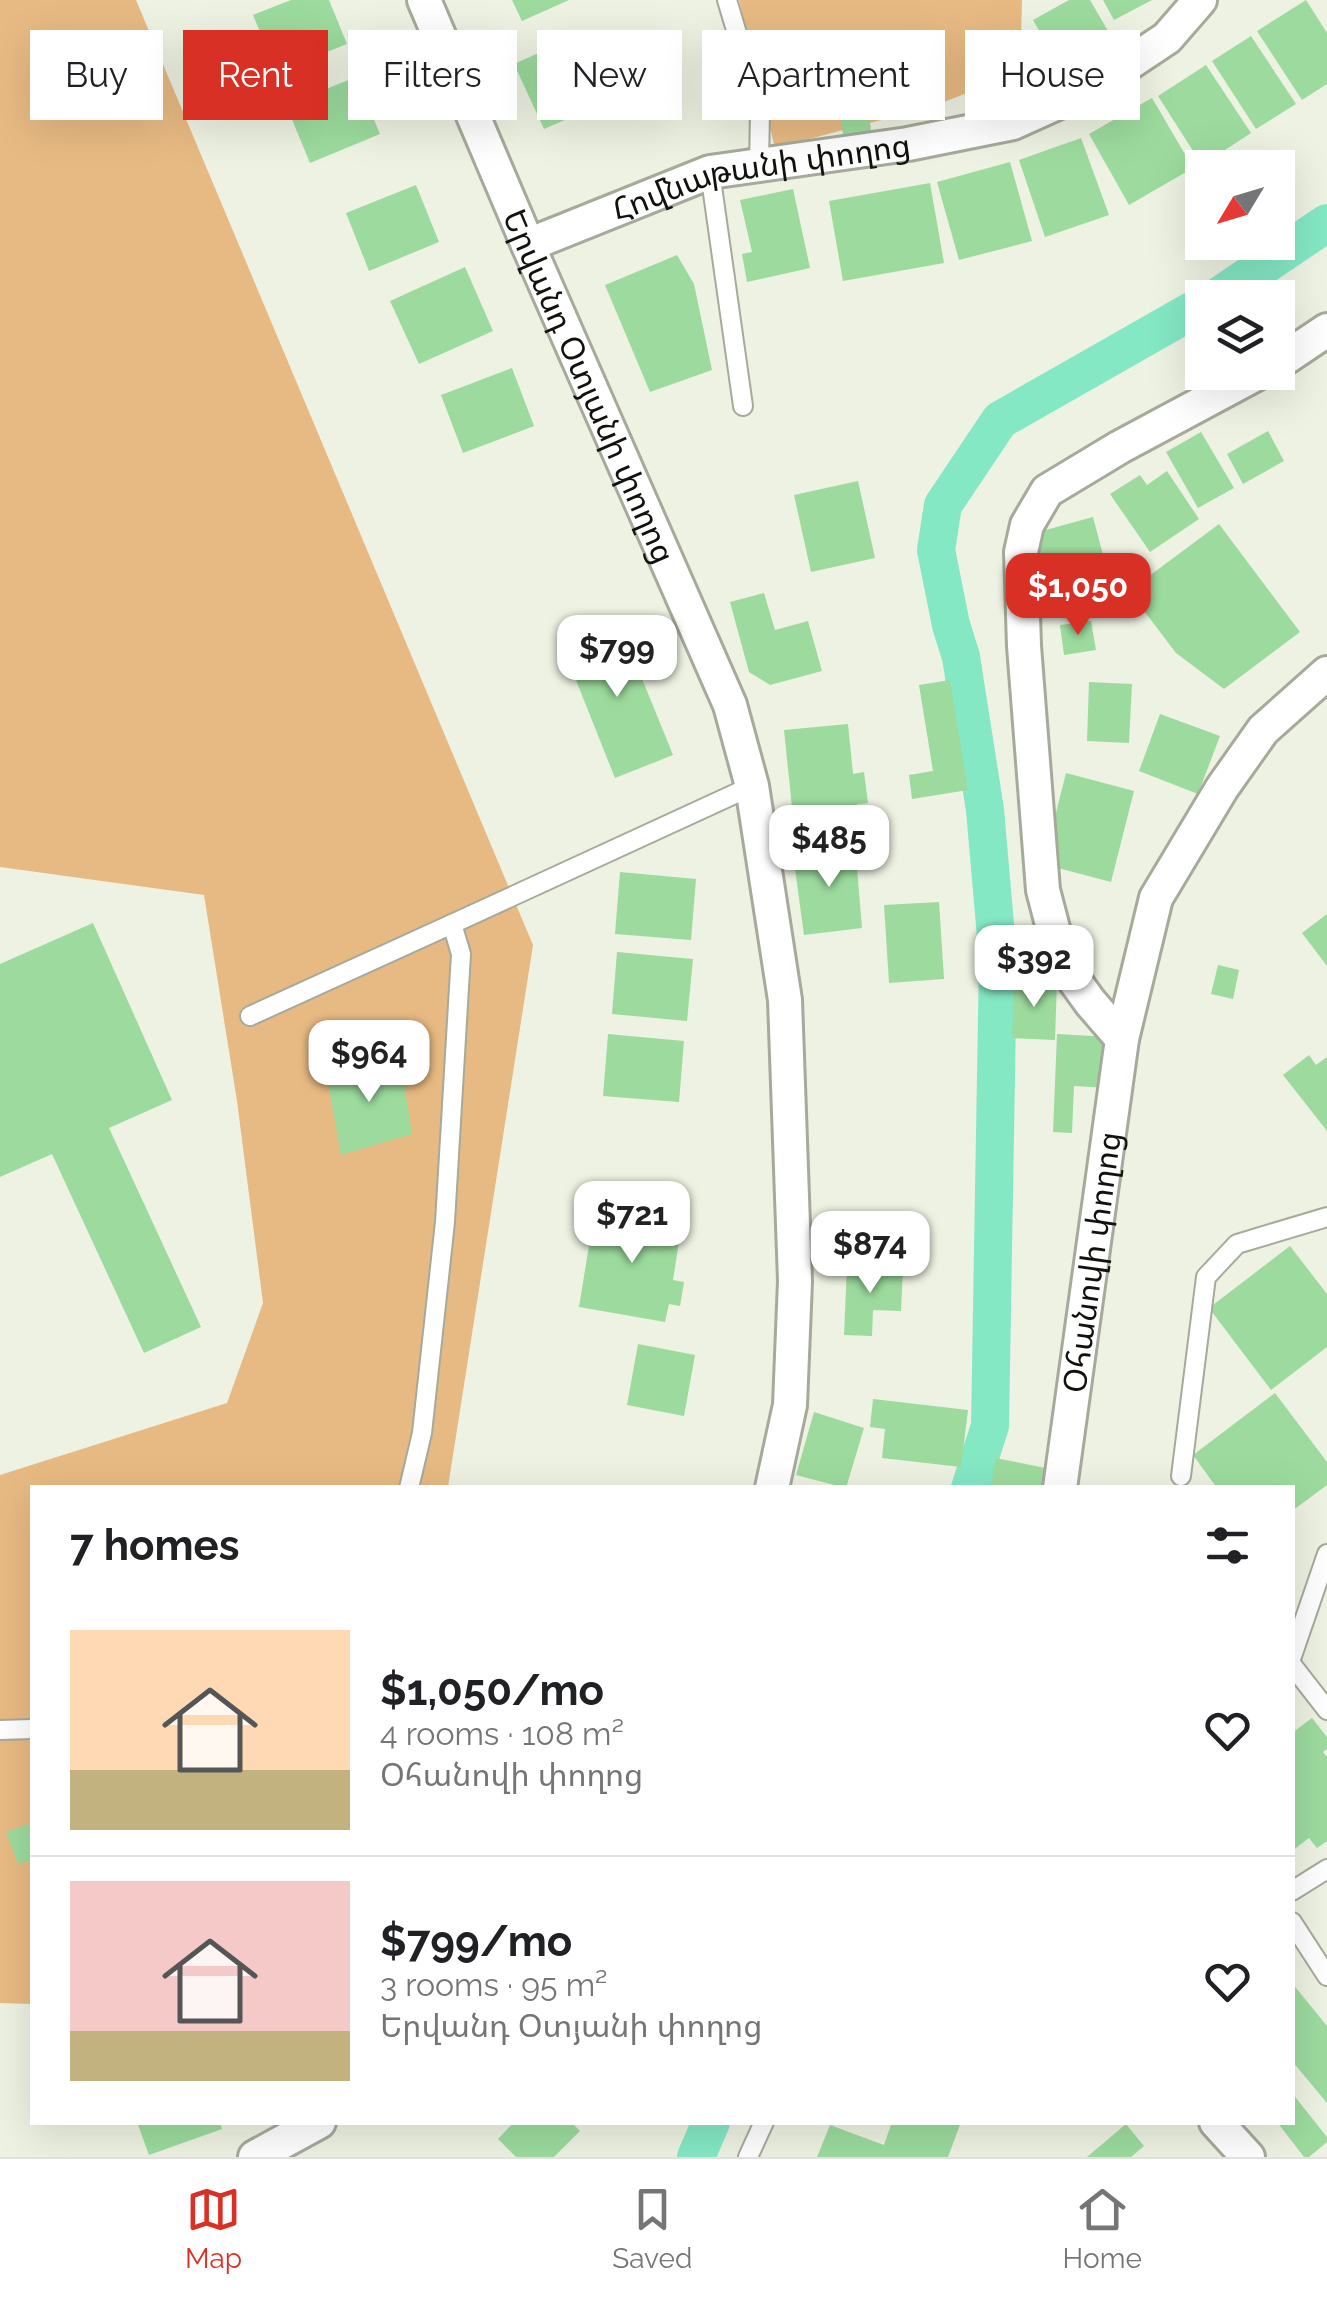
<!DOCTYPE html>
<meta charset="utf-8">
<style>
body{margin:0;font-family:Raleway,"Noto Sans Armenian",sans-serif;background:#f6f6f6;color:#202124;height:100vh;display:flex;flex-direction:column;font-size:38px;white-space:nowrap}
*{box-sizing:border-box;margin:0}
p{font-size:32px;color:#757577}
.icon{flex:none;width:55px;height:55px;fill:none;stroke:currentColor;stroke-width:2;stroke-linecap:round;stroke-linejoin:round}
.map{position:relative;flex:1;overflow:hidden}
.side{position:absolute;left:30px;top:1485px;width:1265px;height:640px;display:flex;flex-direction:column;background:#fff;border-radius:0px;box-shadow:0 10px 40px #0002}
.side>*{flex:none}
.hud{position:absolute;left:30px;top:30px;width:1268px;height:90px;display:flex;gap:20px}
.needle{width:65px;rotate:232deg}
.controls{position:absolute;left:1185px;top:150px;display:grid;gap:20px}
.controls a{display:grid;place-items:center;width:110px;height:110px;border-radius:0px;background:#fff;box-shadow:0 10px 40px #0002;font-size:50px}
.price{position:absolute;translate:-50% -85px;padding:0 22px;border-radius:20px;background:#fff;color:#222;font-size:32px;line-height:65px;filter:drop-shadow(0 2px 5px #0008)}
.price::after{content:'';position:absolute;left:50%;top:60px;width:30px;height:22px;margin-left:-15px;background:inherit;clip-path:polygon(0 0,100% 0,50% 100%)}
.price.on{background:#d93025;color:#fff}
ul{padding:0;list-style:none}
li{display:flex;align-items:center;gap:30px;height:250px;padding:0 40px}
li+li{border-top:2px solid #e0e0e0}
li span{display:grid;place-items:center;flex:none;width:280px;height:200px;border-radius:0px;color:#555}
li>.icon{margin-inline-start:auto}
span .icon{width:120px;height:120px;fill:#fffc;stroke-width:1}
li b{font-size:42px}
h2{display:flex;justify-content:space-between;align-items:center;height:120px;padding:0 40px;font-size:42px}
.tag{padding:0 35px;border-radius:0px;background:#fff;box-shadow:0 10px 40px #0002;font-size:35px;line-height:90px}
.tag.on{background:#d93025;color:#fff}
.dock{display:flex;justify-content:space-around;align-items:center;height:140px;border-top:2px solid #e0e0e0;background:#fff;font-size:28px;color:#757577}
.dock a{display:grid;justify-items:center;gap:5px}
.dock .on{color:#d93025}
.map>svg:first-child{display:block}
</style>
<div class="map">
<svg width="1327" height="2157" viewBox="0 0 1327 2157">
<rect width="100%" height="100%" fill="#edf2e2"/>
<g fill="#e8ba83">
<path d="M 0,0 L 136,0 L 533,945 L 448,1487 L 32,1488 L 32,2004 L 0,2003 L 0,1475 L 227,1403 L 263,1303 L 237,1101 L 204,895 L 0,867 Z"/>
<path d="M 739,0 L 1022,0 L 1020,72 L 934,106 L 775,148 Z"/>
</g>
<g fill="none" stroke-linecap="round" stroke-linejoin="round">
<g stroke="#84e8c5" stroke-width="38">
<path d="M 1216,298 L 1327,223"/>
<path d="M 970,1488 L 990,1426 L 998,959 L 985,810 L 961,657 L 951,625 L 936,550 L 943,505 L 1000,420 L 1202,305"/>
<path d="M 696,2157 L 711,2122"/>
</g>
</g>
<g fill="#9cdb9d">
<path d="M 291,0 L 329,0 L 347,44 L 277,72 L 253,15 Z"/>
<path d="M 512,0 L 569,0 L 522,21 Z"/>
<path d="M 1069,0 L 1090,0 L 1108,31 L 1056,60 L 1033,20 Z"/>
<path d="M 1103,0 L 1152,0 L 1114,20 Z"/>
<path d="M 1306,0 L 1327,33 L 1327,84 L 1302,100 L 1257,31 Z"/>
<path d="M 579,35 L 608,101 L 544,129 L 514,64 Z"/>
<path d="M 1251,36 L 1296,104 L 1256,129 L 1212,61 Z"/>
<path d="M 1206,65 L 1251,133 L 1202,165 L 1158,96 Z"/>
<path d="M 356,77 L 380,134 L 310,163 L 286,105 Z"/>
<path d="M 865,85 L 872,138 L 844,142 L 837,88 Z"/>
<path d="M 1152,98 L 1193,168 L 1129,205 L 1089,134 Z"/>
<path d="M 1081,138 L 1109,215 L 1045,237 L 1019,160 Z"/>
<path d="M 1010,162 L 1032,241 L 959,260 L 937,182 Z"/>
<path d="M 930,183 L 944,263 L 843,281 L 829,201 Z"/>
<path d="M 416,185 L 439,242 L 369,271 L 346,213 Z"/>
<path d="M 793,189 L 810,268 L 747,282 L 742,254 L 752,252 L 740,200 Z"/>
<path d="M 677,255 L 694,284 L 712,370 L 650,392 L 605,285 Z"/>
<path d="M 465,267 L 493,331 L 419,364 L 390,301 Z"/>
<path d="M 512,368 L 534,426 L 463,453 L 441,395 Z"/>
<path d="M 1268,431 L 1284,461 L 1243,484 L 1227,454 Z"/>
<path d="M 1201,432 L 1234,488 L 1198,508 L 1166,452 Z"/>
<path d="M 1167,471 L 1199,519 L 1150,552 L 1110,494 L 1140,475 L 1147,485 Z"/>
<path d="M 858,481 L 875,558 L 811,572 L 794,495 Z"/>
<path d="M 1093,517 L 1113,593 L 1051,610 L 1031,534 Z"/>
<path d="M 1219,524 L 1300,632 L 1224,689 L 1176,653 L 1129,591 Z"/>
<path d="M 764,593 L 775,630 L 808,621 L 822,671 L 770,685 L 749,672 L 730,602 Z"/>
<path d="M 1091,621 L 1096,650 L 1064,655 L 1060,625 Z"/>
<path d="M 619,622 L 673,755 L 615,778 L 562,645 Z"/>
<path d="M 950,680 L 968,790 L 912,799 L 909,775 L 933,771 L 919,685 Z"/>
<path d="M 1089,682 L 1132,684 L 1129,743 L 1087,741 Z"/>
<path d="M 1160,714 L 1220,736 L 1198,794 L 1139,771 Z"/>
<path d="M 848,724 L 853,774 L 864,772 L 868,803 L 857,804 L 859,830 L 795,836 L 784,730 Z"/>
<path d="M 1066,773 L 1134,791 L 1111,882 L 1043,864 Z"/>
<path d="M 855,844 L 862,928 L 804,935 L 793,854 Z"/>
<path d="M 620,872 L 696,879 L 691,940 L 615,934 Z"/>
<path d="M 939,902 L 944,979 L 889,983 L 884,905 Z"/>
<path d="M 1327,914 L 1327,966 L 1302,933 Z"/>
<path d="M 93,923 L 172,1100 L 109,1128 L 201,1327 L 144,1353 L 52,1154 L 0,1177 L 0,964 Z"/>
<path d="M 617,952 L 693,959 L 687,1021 L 612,1014 Z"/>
<path d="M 1218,965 L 1239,970 L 1233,999 L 1211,994 Z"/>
<path d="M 1014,979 L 1057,981 L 1055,1040 L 1012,1038 Z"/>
<path d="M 608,1034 L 684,1041 L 679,1102 L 603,1096 Z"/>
<path d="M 1057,1034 L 1110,1037 L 1108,1088 L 1074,1086 L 1072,1133 L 1053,1132 Z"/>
<path d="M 1309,1055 L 1316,1065 L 1327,1057 L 1327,1131 L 1283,1075 Z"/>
<path d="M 400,1059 L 412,1134 L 341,1155 L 326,1071 Z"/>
<path d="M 595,1209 L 682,1223 L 673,1280 L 684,1282 L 680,1306 L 669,1304 L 665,1322 L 579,1307 Z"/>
<path d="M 1290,1246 L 1327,1294 L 1327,1347 L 1271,1390 L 1209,1308 Z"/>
<path d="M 847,1266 L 903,1268 L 901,1311 L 873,1310 L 872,1336 L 844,1335 Z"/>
<path d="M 638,1344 L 695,1355 L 684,1416 L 627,1405 Z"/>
<path d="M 1275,1393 L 1327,1462 L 1327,1485 L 1292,1511 L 1292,1488 L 1217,1488 L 1193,1455 Z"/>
<path d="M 873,1399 L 968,1410 L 961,1467 L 882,1458 L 885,1429 L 870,1427 Z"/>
<path d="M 814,1412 L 864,1428 L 846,1488 L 796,1475 Z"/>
<path d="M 996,1458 L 1050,1469 L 1046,1488 L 990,1488 Z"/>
<path d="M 1312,1718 L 1327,1737 L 1327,1749 L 1323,1752 L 1327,1757 L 1327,1841 L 1317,1848 L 1309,1838 L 1292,1851 L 1292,1733 Z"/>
<path d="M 32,1823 L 32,1860 L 18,1864 L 6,1832 Z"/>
<path d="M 1292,1983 L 1327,2026 L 1327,2103 L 1292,2061 Z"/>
<path d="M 1292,2093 L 1327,2137 L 1327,2142 L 1309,2157 L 1304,2157 L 1277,2122 L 1292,2122 Z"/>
<path d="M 137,2122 L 220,2122 L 222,2129 L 149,2155 Z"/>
<path d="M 514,2122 L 571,2122 L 580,2131 L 554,2157 L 516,2157 L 498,2139 Z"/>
<path d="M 892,2122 L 961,2122 L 948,2157 L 817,2157 L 830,2125 L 884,2145 Z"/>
<path d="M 1126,2124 L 1144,2146 L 1131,2157 L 1087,2157 Z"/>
</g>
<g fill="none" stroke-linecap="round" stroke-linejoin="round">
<defs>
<g id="lane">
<path d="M 727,0 L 760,110 L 759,167"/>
<path d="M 710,172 L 743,406"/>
<path d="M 250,1016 L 452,924"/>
<path d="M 1181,1476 L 1206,1277 L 1237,1244 L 1327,1217"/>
<path d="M 409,1488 L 422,1433 L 445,1222 L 461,954 L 452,924 L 752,786"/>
<path d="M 1292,1656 L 1327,1554"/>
<path d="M 1292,1665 L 1327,1710"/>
<path d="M 0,1730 L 32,1729"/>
<path d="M 1292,1891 L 1327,1869"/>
<path d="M 1292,1922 L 1327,1976"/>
<path d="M 748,2157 L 764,2122"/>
</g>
<g id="street">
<path id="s1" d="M 424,0 L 528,245 L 730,705 L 752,786 L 785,1000 L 795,1281 L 790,1405 L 772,1488"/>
<path id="s2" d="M 528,245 L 710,172 L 908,144 L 1013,123 L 1095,86 L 1167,38 L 1200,0"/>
<path d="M 1278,363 L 1327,330"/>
<path d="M 1122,1039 L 1090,1002 L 1062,963 L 1043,890 L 1024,646 L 1021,552 L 1027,525 L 1047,491 L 1120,447 L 1260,372"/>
<path id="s3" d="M 1060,1488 L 1122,1039 L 1156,898 L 1222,788 L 1263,730 L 1327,673"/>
<path d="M 1216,2122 L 1248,2157"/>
<path d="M 255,2157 L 319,2122"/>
</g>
</defs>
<use href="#lane" stroke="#a5aa9a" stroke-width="22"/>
<use href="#street" stroke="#a5aa9a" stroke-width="38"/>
<use href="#lane" stroke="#fff" stroke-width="18"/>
<use href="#street" stroke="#fff" stroke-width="32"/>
</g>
<g text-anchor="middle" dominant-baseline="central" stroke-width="8" stroke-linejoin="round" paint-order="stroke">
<g font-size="32" fill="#11120d" stroke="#fcfff5">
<text stroke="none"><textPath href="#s2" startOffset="245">Հովնաթանի փողոց</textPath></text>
<text stroke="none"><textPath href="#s1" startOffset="420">Երվանդ Օտյանի փողոց</textPath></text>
<text stroke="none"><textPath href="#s3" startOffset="228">Օհանովի փողոց</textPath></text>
</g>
</g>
</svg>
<div class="controls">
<a><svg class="needle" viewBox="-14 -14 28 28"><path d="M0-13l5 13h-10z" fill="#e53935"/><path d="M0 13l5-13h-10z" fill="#757577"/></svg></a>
<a><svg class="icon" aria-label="layers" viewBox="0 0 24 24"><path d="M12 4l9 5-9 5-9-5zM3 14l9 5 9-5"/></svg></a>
</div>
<b class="price on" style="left:1078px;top:638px">$1,050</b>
<b class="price" style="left:617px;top:700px">$799</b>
<b class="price" style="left:829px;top:890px">$485</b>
<b class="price" style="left:1034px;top:1010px">$392</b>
<b class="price" style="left:369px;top:1105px">$964</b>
<b class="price" style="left:632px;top:1266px">$721</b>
<b class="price" style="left:870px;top:1296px">$874</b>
<div class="hud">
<a class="tag">Buy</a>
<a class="tag on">Rent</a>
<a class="tag">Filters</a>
<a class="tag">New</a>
<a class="tag">Apartment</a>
<a class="tag">House</a>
</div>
<section class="side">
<h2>7 homes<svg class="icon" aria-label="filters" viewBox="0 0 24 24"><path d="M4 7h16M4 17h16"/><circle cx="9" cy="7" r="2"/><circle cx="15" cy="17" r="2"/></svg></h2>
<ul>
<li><span style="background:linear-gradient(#ffd9b3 70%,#c2b280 0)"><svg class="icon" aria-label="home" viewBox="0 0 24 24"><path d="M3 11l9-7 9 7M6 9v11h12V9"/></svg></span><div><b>$1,050/mo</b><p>4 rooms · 108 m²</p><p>Օհանովի փողոց</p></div><svg class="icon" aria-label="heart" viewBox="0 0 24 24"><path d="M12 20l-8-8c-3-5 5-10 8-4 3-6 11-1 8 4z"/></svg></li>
<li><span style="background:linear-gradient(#f6c9c9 75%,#c2b280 0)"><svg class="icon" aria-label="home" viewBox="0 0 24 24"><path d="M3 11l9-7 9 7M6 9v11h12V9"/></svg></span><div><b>$799/mo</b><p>3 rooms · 95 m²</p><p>Երվանդ Օտյանի փողոց</p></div><svg class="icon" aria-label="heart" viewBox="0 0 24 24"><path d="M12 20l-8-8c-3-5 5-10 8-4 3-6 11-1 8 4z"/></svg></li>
</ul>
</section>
</div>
<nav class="dock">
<a class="on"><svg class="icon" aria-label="map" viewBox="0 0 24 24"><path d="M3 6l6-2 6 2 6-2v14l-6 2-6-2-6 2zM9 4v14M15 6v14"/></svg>Map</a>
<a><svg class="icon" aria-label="saved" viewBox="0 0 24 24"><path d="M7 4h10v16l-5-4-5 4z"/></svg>Saved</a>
<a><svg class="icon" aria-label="home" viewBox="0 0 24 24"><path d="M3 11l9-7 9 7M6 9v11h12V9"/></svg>Home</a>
</nav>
